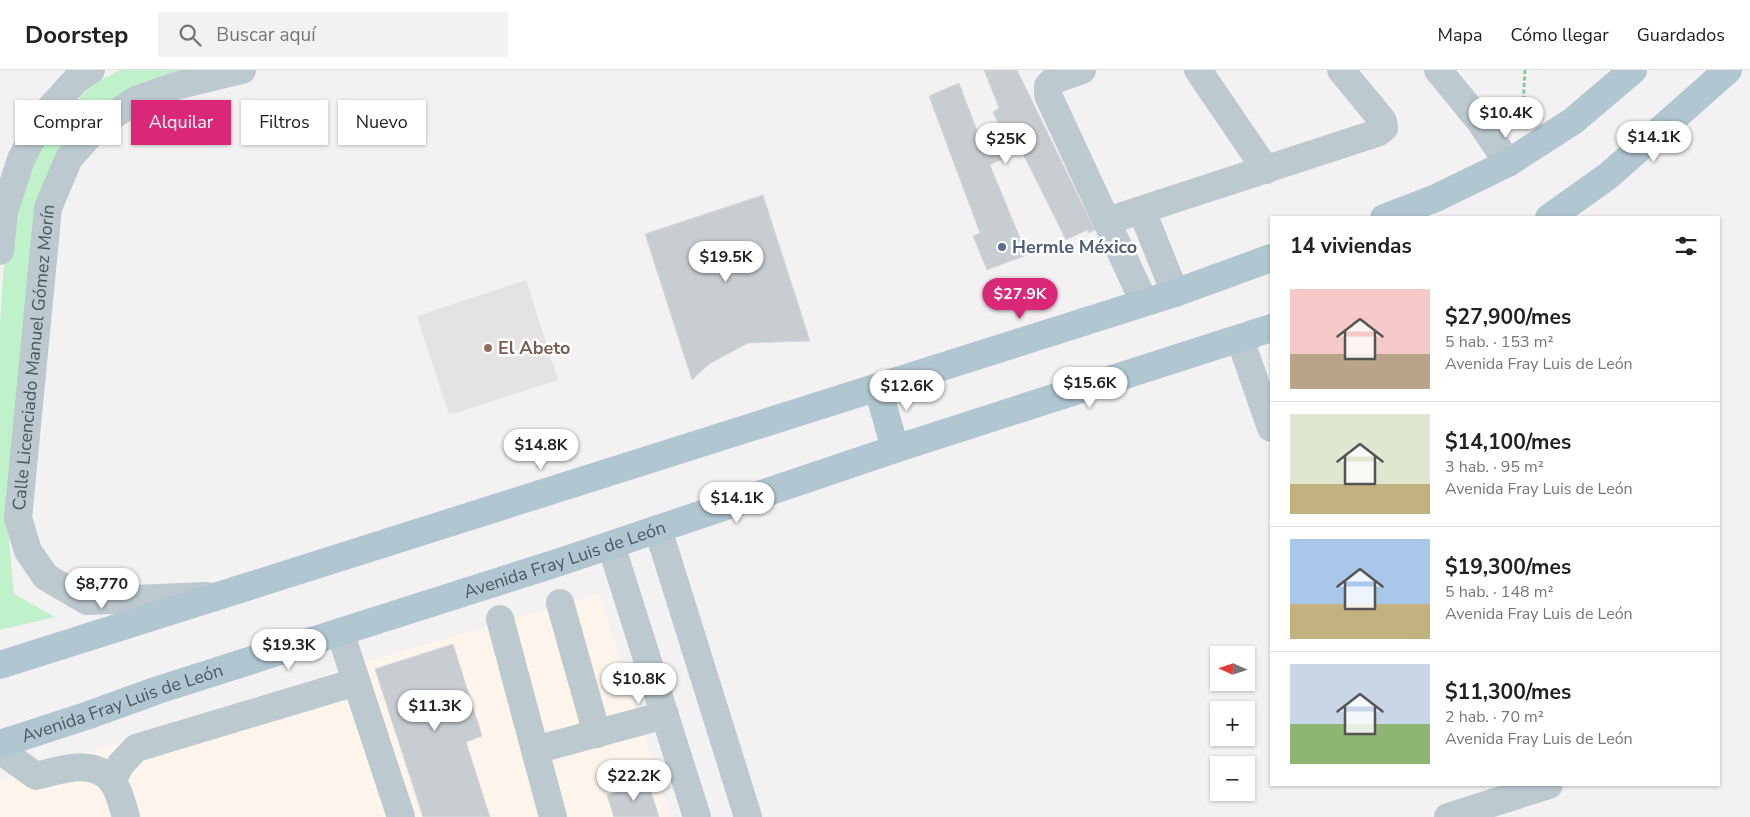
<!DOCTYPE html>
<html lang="es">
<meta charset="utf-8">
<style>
body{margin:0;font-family:"Nunito Sans",sans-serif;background:#f2f2f2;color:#222;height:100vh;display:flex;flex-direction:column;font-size:19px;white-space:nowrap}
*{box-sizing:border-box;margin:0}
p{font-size:16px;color:#767676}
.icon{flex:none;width:28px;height:28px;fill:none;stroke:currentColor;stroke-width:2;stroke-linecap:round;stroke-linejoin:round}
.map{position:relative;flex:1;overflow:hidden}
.sheet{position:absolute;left:1270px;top:146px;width:450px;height:570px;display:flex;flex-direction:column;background:#fff;border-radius:0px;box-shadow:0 1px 4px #0004}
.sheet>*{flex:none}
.top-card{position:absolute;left:15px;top:30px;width:475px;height:45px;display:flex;gap:10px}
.needle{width:32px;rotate:273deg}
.controls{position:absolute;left:1210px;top:576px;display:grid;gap:10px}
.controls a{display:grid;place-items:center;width:45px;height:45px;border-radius:0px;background:#fff;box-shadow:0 1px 4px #0004;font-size:25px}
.price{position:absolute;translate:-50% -42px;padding:0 11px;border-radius:18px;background:#fff;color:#222;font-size:16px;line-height:32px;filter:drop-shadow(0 1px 2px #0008)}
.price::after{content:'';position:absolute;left:50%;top:30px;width:15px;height:11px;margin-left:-8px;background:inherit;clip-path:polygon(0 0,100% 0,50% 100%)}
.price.on{background:#db2777;color:#fff}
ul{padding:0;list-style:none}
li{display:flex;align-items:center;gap:15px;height:125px;padding:0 20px}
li+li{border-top:1px solid #e0e0e0}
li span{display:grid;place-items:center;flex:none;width:140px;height:100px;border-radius:0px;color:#555}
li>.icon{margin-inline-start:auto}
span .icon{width:60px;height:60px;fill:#fffc;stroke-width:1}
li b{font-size:21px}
h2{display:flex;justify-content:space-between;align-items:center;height:60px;padding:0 20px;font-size:21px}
.tag{padding:0 18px;border-radius:0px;background:#fff;box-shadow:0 1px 4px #0004;font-size:18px;line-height:45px}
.tag.on{background:#db2777;color:#fff}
header{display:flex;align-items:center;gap:30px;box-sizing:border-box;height:70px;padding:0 25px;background:#fff;border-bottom:1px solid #e0e0e0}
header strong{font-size:24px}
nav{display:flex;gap:28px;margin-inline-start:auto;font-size:18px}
.search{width:350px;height:45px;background:#f2f2f2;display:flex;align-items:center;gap:12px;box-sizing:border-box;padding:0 18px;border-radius:0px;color:#767676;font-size:19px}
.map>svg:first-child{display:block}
</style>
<header>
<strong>Doorstep</strong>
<div class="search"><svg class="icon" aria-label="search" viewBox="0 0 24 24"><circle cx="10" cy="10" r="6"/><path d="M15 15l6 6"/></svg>Buscar aquí</div>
<nav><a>Mapa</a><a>Cómo llegar</a><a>Guardados</a></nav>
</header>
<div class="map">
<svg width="1750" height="747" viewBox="0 0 1750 747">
<rect width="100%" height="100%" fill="#f4f1f2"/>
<path fill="#fdf5ec" d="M 599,524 L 671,747 L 0,747 L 0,711 L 362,593 Z"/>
<path fill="#e5e2e4" d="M 526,210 L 558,310 L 449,345 L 417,246 Z"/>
<path fill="#bff2cb" d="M 120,0 L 216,0 L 62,88 L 6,440 L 14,524 L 55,547 L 0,560 L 0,253 L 7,147 L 39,71 L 93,14 Z"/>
<g fill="#c8cdd1" stroke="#d5d9dd">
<path d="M 984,0 L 1017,0 L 1095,160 L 1089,163 L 1087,160 L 1066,170 L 1021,80 L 990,95 L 1027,185 L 987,200 L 973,166 L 980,163 L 929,26 L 959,13 L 981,71 L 991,66 L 998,80 L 1008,76 L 993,42 L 999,38 Z"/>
<path d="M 763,125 L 810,271 L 748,273 L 709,294 L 692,310 L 645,164 Z"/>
<path d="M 453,574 L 482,666 L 466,672 L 490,747 L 423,747 L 375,599 Z"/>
<path d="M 648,712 L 659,747 L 614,747 L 607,725 Z"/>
</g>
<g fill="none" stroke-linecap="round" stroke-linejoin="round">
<path stroke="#75d395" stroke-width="3" stroke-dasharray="4 2.5" stroke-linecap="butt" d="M 1525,0 L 1523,38 L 1543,34"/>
<g stroke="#bcc9cf" stroke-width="28">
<path d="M 1082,0 L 1054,10 L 1048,16 L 1048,25 L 1144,232"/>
<path d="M 1198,0 L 1266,100"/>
<path d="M 1438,0 L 1479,50 L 1508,93"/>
<path d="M 1142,141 L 1175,223"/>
<path d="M 1107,151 L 1377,63 L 1384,58 L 1383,51 L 1341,0"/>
<path d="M 0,181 L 4,142 L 21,89 L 45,44 L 76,10 L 91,0"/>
<path d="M 1240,269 L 1271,358"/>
<path d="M 658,459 L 748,747"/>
<path d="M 611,475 L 697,747"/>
<path id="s1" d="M 206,526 L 87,531 L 46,507 L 28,481 L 18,448 L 48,138 L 69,88 L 100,54 L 136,30 L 176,16 L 242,0"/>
<path d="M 560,533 L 597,664"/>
<path d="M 500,549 L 535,680"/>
<path d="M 340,562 L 401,747"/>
<path d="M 0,680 L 36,706 C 61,700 92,688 111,710 C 118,717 123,737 126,747"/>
<path d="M 112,711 L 121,694 L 136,678 L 356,612"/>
<path d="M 553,747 L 535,680 L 665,645"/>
<path d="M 1448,747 L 1549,715"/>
</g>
<g stroke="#b0c6d1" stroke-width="28">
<path d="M 1384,148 L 1436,128 L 1508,93 L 1573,51 L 1633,0"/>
<path d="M 1549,148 L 1608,106 L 1728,0"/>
<path d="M 878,318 L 895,379"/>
<path d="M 0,595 L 1175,223 L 1271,188"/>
<path id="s2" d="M 0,674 L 86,646 L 158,620 L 566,490 L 895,379 L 1271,258"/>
</g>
</g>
<circle fill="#5c6f8a" stroke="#fff" stroke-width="2" cx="1002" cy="177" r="5"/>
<circle fill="#8d6e63" stroke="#fff" stroke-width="2" cx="488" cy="278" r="5"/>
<g text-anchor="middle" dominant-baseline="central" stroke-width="5" stroke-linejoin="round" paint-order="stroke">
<g font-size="18" font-weight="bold" fill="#4e5e75" stroke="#fff" text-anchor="start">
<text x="1012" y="177">Hermle México</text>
</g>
<g font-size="18" font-weight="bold" fill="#785e54" stroke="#fff" text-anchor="start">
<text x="498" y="278">El Abeto</text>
</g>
<g font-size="18" fill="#485960" stroke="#fff">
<text stroke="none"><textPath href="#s1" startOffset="394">Calle Licenciado Manuel Gómez Morín</textPath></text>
<text stroke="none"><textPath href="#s2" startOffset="594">Avenida Fray Luis de León</textPath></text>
<text stroke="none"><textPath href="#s2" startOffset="129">Avenida Fray Luis de León</textPath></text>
</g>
</g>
</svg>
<div class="controls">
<a><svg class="needle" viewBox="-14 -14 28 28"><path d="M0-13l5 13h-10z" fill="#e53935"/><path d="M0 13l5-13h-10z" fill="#767676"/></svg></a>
<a>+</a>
<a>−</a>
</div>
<b class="price" style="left:1506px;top:69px">$10.4K</b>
<b class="price" style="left:1654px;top:93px">$14.1K</b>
<b class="price" style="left:1006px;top:95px">$25K</b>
<b class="price" style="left:726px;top:213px">$19.5K</b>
<b class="price on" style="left:1020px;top:250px">$27.9K</b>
<b class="price" style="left:1090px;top:339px">$15.6K</b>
<b class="price" style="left:907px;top:342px">$12.6K</b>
<b class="price" style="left:541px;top:401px">$14.8K</b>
<b class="price" style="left:737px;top:454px">$14.1K</b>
<b class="price" style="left:102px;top:540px">$8,770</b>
<b class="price" style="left:289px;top:601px">$19.3K</b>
<b class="price" style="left:639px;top:635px">$10.8K</b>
<b class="price" style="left:435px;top:662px">$11.3K</b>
<b class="price" style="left:634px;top:732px">$22.2K</b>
<div class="top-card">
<a class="tag">Comprar</a>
<a class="tag on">Alquilar</a>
<a class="tag">Filtros</a>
<a class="tag">Nuevo</a>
</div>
<section class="sheet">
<h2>14 viviendas<svg class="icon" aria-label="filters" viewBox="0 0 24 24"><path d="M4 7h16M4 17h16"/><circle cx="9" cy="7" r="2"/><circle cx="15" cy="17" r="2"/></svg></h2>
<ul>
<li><span style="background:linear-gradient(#f6c9c9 65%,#b9a48a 0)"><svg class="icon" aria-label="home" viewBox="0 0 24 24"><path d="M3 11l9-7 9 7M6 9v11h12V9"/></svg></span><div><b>$27,900/mes</b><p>5 hab. · 153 m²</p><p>Avenida Fray Luis de León</p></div></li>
<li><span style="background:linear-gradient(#dfe7d0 70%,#c2b280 0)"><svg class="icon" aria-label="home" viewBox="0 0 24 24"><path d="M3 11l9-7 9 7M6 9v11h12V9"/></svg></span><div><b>$14,100/mes</b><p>3 hab. · 95 m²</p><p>Avenida Fray Luis de León</p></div></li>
<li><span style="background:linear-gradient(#a9c7e8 65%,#c2b280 0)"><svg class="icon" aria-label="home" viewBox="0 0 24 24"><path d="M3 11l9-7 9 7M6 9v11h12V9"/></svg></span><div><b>$19,300/mes</b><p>5 hab. · 148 m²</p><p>Avenida Fray Luis de León</p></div></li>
<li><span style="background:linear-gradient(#c9d6e8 60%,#8fb573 0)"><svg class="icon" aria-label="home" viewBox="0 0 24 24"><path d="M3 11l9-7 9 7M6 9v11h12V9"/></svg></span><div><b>$11,300/mes</b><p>2 hab. · 70 m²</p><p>Avenida Fray Luis de León</p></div></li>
</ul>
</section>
</div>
